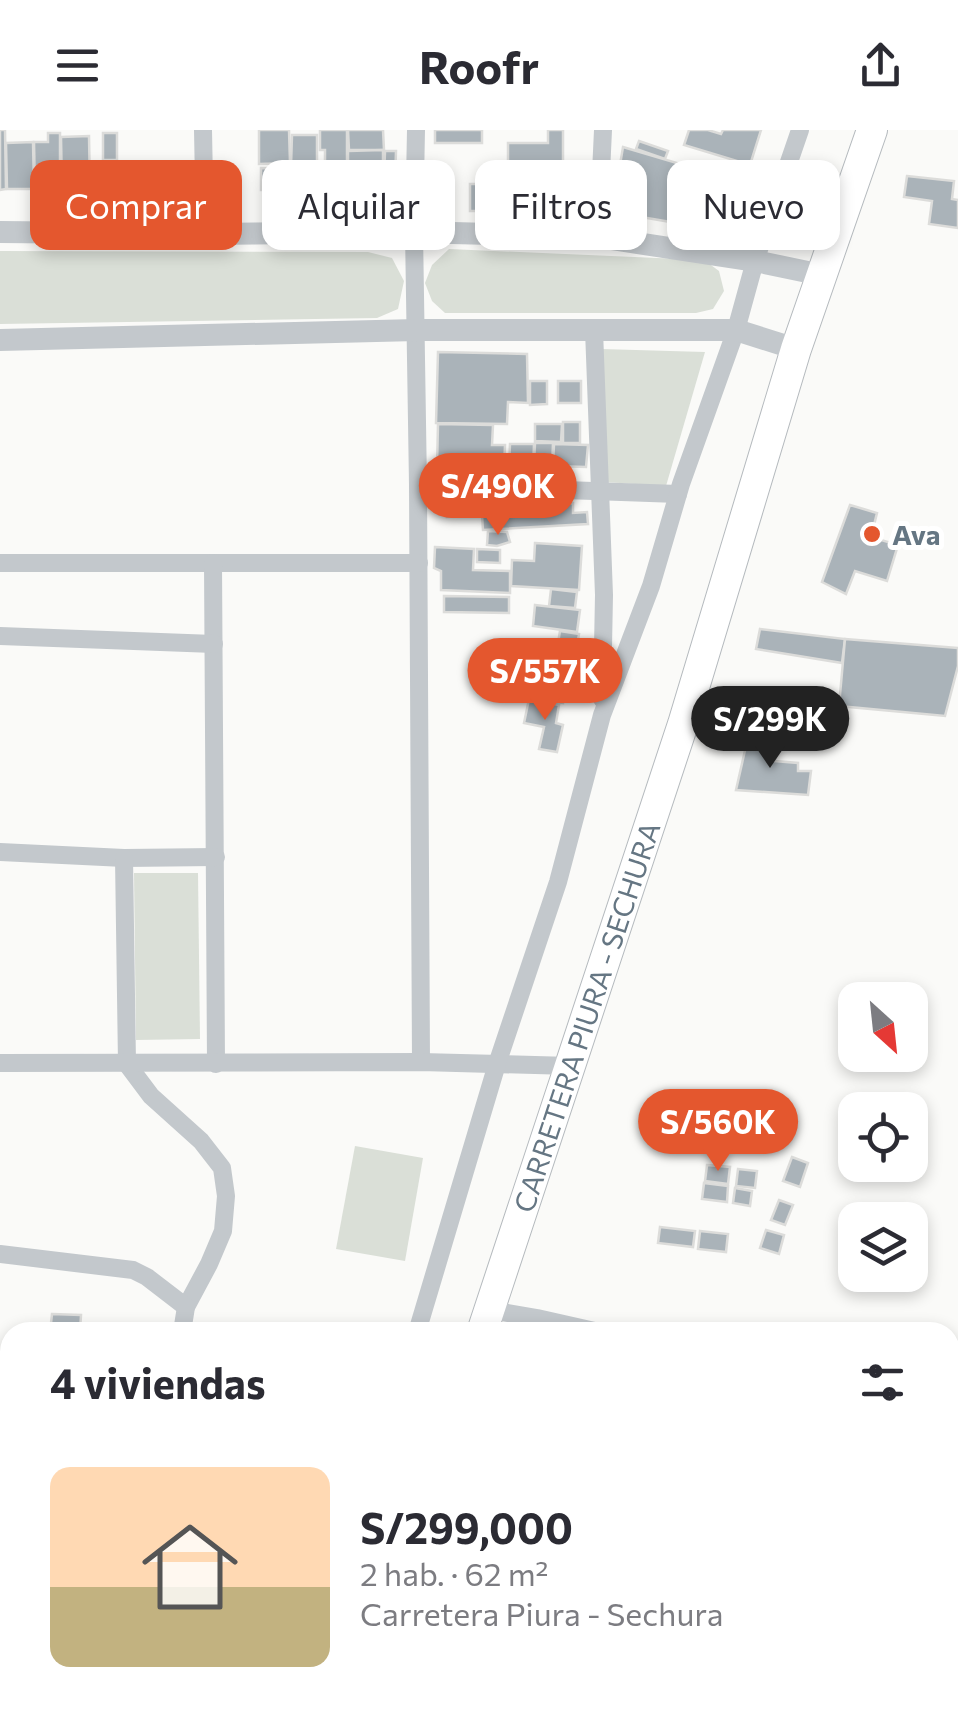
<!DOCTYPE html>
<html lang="es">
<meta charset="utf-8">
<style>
body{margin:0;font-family:Commissioner,sans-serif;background:#f7f7f7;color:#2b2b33;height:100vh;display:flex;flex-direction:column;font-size:38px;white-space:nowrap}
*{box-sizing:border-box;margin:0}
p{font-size:32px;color:#7c7c81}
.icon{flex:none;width:55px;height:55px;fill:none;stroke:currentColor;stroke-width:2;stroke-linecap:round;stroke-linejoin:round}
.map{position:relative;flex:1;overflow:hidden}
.drawer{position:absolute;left:0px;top:1192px;width:960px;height:392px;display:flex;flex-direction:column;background:#fff;border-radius:30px 30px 0 0;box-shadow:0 5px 15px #0003}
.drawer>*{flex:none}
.hud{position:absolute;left:30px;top:30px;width:900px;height:90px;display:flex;gap:20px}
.needle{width:65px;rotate:153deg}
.tools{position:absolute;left:838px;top:852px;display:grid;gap:20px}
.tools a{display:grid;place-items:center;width:90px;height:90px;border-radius:20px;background:#fff;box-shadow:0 5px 15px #0003;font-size:50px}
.price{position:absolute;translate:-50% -85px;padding:0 22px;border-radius:35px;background:#e4572e;color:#fff;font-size:32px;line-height:65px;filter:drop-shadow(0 2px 5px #0008)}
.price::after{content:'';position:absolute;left:50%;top:60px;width:30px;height:22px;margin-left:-15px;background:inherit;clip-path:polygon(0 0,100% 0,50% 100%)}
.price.selected{background:#222;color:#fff}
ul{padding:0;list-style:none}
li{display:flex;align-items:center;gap:30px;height:250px;padding:0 50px}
li span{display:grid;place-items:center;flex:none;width:280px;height:200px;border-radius:20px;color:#555}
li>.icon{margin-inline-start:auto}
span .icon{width:120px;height:120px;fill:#fffc;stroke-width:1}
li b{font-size:42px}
h2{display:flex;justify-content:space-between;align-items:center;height:120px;padding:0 50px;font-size:42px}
.pill{padding:0 35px;border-radius:20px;background:#fff;box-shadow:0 5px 15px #0003;font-size:35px;line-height:90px}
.pill.selected{background:#e4572e;color:#fff}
header{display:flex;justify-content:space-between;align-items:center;height:130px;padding:0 50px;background:#fff;font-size:45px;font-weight:700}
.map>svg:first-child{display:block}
</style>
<header><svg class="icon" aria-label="menu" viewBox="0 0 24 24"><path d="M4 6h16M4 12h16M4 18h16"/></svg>Roofr<svg class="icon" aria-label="share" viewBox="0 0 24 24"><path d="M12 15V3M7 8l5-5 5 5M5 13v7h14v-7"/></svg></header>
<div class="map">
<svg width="958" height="1584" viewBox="0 0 958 1584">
<rect width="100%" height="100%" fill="#fafaf8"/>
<g fill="#dadfd7">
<path d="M 449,119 L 704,130 L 719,141 L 724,161 L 713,179 L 696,183 L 445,183 L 432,171 L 425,153 L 432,135 Z"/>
<path d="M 0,121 L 368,122 L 392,128 L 404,151 L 398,179 L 377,188 L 0,194 Z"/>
<path d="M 601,219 L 705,222 L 666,356 L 605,352 Z"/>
<path d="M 134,743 L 198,743 L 200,909 L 136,910 Z"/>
<path d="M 355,1016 L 423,1028 L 405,1131 L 336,1119 Z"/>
</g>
<g fill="#aab3b9" stroke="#dcdcda" stroke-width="2.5">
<path d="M 0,0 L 5,0 L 6,59 L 0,60 Z"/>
<path d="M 259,0 L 289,0 L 290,33 L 259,34 Z"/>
<path d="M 320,0 L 347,0 L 347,57 L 320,57 L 320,36 L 325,36 L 325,20 L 320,20 Z"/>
<path d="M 348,0 L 383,0 L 384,20 L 349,20 Z"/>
<rect x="435" y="0" width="47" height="13"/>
<path d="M 548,0 L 563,0 L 563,55 L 508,55 L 508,13 L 548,13 Z"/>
<path d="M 689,0 L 708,0 L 721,4 L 723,0 L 761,0 L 750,35 L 684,15 Z"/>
<path d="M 48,3 L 60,3 L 60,60 L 35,60 L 34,12 L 48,12 Z"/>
<rect x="103" y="3" width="14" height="27"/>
<path d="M 292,5 L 317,5 L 317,36 L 291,36 Z"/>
<path d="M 89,6 L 90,59 L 62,59 L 61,7 Z"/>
<path d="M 639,11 L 668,21 L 665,29 L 636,19 Z"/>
<path d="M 33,12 L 34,59 L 7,59 L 6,13 Z"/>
<path d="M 623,17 L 677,33 L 672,51 L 699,58 L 688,95 L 612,82 Z"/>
<path d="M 383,20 L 383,55 L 348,55 L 348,21 Z"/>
<path d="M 385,21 L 396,21 L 395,52 L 384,51 Z"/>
<rect x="291" y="37" width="27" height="22"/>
<path d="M 261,38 L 289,39 L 289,60 L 261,60 Z"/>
<path d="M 907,46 L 954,51 L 952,69 L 958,70 L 958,98 L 929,94 L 932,71 L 904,67 Z"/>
<path d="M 470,54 L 506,54 L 505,81 L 470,81 Z"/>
<path d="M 576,55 L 576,83 L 533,85 L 532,56 Z"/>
<path d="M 438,222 L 527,224 L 528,273 L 508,272 L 507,294 L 436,293 Z"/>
<path d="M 530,251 L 547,251 L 547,274 L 530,275 Z"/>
<rect x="558" y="251" width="23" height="22"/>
<rect x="563" y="292" width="17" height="21"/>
<path d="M 438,294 L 493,295 L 492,315 L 505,315 L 504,338 L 437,337 Z"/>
<path d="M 535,294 L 562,294 L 561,312 L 535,311 Z"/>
<path d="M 535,313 L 553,313 L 552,336 L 534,335 Z"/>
<path d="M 510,314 L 534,314 L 533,338 L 509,337 Z"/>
<path d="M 554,314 L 588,315 L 586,337 L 553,336 Z"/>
<path d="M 516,369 L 517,382 L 524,382 L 524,375 L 573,373 L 573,383 L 587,382 L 588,394 L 483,400 L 482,385 L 447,387 L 447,373 Z"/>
<path d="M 850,375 L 877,383 L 871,407 L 898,415 L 887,451 L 855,441 L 846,464 L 822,452 Z"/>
<path d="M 488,401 L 507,402 L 510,412 L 497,416 L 487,415 Z"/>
<path d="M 535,413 L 582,416 L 579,460 L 511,456 L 512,430 L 534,431 Z"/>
<path d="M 435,417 L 474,419 L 473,440 L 510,441 L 510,463 L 441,460 L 441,441 L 434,438 Z"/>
<path d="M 477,419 L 500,420 L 500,433 L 477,432 Z"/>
<path d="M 551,459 L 577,462 L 575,478 L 549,476 Z"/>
<path d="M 444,466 L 509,467 L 509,483 L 444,482 Z"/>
<path d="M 535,475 L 580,480 L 577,502 L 533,496 Z"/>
<path d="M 760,499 L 845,509 L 842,533 L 756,519 Z"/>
<path d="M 560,501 L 579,504 L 576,522 L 557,519 Z"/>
<path d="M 845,509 L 958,518 L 958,536 L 945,586 L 839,576 Z"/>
<path d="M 541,517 L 576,523 L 573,544 L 537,537 Z"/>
<path d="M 542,540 L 571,544 L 570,554 L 540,551 Z"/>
<path d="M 546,553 L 565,556 L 563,573 L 543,570 Z"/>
<path d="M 529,569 L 559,575 L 556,593 L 563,595 L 557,622 L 539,619 L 544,597 L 524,593 Z"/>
<path d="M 748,607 L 776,608 L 775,631 L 798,633 L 798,641 L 811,641 L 808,665 L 736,660 Z"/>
<path d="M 643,979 L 774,992 L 772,1011 L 641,998 Z"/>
<path d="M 792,1027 L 808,1033 L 800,1057 L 783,1051 Z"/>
<path d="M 707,1035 L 730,1037 L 728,1054 L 705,1051 Z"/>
<path d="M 738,1039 L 757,1041 L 755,1058 L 736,1056 Z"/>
<path d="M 704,1053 L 728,1056 L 727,1072 L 702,1069 Z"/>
<path d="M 735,1058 L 752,1061 L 750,1076 L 733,1073 Z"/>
<path d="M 779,1070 L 793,1075 L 785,1095 L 771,1090 Z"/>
<path d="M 660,1097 L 695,1101 L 693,1117 L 658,1113 Z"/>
<path d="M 766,1100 L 784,1105 L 779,1124 L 760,1118 Z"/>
<path d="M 700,1101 L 728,1104 L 726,1122 L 698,1119 Z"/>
<path d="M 52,1184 L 81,1185 L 80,1202 L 50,1202 Z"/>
</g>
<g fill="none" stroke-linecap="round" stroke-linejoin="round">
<defs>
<g id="primary">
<path id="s1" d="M 482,1202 L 683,594 L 796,219 L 872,0"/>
<path d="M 355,1584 L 358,1575"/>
</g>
</defs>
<use href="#primary" stroke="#b5babe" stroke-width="32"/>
<g stroke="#c3c8cc" stroke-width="18">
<path d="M 203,0 L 205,104"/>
<path d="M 416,0 L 414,102 L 418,355 L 421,932"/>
<path d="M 598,107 L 603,0"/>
<path d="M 594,200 L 604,465 L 602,569"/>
<path d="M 418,355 L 678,364"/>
<path d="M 0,433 L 419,433"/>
<path d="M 213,433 L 216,934"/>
<path d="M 0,506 L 214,514"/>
<path d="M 0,722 L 124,728 L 216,727"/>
<path d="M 124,728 L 127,934 L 151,966 L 201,1011 L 222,1038 L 226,1066 L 223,1101 L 209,1134 L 186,1177 L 182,1202"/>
<path d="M 0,933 L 421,932 L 571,936"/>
<path d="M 0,1124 L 133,1140 L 147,1147 L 186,1177"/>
<path d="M 490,1180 L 537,1188 L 599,1202"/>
<path d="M 417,1202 L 497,934 L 558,752 L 602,585 L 651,456 L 681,354 L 736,200 L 755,131 L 800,0"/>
<path d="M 950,1273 L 958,1274"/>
<path d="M 0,1494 L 10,1497"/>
<path d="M 779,1575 L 819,1584"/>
</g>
<g stroke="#c3c8cc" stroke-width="22">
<path d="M 0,102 L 205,104 L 414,102 L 598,107 L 755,131 L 822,145"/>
<path d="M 0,210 L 417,200 L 736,200 L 796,219"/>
</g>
<use href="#primary" stroke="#fff" stroke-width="30"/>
</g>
<circle fill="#e4572e" stroke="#fff" stroke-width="4" cx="872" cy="404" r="10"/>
<g text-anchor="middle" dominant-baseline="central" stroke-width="10" stroke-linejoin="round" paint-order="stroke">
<g font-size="28" font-weight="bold" fill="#657683" stroke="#fff" text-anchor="start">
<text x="892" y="404">Ava</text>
</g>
<g font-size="28" fill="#657683" stroke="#fff">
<text stroke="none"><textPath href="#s1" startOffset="332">CARRETERA PIURA - SECHURA</textPath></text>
</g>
</g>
</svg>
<div class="tools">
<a><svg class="needle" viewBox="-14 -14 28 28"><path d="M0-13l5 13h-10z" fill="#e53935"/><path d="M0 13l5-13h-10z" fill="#7c7c81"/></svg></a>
<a><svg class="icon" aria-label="locate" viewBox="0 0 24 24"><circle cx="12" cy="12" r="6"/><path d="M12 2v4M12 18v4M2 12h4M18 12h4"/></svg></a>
<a><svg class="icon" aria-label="layers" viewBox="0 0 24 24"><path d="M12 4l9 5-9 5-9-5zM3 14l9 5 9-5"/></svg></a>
</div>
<b class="price" style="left:498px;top:408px">S/490K</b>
<b class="price" style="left:545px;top:593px">S/557K</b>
<b class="price selected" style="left:770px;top:641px">S/299K</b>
<b class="price" style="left:718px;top:1044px">S/560K</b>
<div class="hud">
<a class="pill selected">Comprar</a>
<a class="pill">Alquilar</a>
<a class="pill">Filtros</a>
<a class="pill">Nuevo</a>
</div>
<section class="drawer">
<h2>4 viviendas<svg class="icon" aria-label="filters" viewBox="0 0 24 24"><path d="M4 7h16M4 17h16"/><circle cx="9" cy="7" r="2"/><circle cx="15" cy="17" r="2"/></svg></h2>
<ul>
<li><span style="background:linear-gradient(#ffd9b3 60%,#c2b280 0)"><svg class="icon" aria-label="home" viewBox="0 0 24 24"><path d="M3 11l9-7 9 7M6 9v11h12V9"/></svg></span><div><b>S/299,000</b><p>2 hab. · 62 m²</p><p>Carretera Piura - Sechura</p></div></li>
</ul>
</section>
</div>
